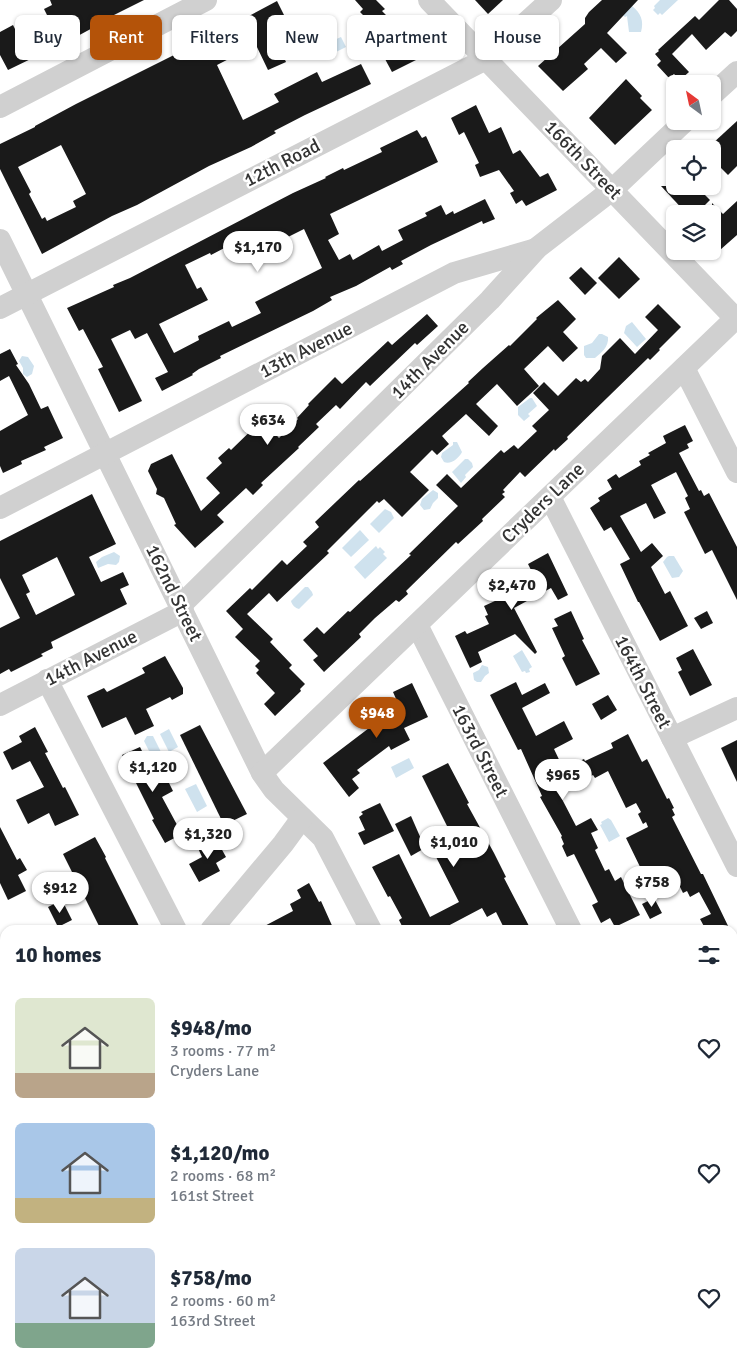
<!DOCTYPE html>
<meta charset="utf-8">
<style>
body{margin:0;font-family:Signika,sans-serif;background:#f2f2f3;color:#1f2937;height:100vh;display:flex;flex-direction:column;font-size:19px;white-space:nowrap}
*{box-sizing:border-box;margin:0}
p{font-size:16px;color:#747a83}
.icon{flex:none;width:28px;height:28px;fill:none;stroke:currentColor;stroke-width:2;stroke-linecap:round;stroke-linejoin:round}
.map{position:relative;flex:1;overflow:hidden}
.panel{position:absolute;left:0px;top:925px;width:738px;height:445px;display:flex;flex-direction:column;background:#fff;border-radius:15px 15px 0 0;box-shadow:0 1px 4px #0004}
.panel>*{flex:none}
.banner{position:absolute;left:15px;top:15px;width:708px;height:45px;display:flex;gap:10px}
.needle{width:32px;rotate:327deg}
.tools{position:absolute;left:666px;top:75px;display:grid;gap:10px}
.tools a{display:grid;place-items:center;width:55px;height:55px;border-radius:8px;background:#fff;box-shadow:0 1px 4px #0004;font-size:25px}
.price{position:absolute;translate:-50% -42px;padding:0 11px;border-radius:18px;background:#fff;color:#222;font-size:16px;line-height:32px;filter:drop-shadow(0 1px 2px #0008)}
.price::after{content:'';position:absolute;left:50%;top:30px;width:15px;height:11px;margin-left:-8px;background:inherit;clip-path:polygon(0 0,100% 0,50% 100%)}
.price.selected{background:#b45309;color:#fff}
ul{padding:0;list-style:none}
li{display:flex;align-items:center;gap:15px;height:125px;padding:0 15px}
li span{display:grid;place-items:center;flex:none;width:140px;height:100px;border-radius:8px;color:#555}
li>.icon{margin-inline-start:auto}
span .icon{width:60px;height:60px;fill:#fffc;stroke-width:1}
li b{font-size:21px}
h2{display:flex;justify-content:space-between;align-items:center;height:60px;padding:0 15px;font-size:21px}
.pill{padding:0 18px;border-radius:8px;background:#fff;box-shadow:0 1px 4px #0004;font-size:18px;line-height:45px}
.pill.selected{background:#b45309;color:#fff}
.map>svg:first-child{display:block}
</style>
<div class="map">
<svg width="737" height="1370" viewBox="0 0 737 1370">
<rect width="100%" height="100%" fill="#fff"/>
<g fill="#e6ecdf">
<path d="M 737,1034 L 737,1097 L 733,1100 L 732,1038 Z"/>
<path d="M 737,1158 L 737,1213 L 733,1215 L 732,1161 Z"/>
<path d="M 138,1365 L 186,1365 L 190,1370 L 130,1370 Z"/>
<path d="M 374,1365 L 440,1365 L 430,1370 L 365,1370 Z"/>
</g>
<g fill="#cfe2ee">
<path d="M 660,0 L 678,0 L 662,15 L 660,13 L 658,15 L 653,10 L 655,8 L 654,6 Z"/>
<path d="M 632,6 C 641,13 644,21 641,32 L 629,32 L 627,16 L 625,17 L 621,13 Z"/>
<path d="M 341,37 L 346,47 L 328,56 L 323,45 Z"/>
<path d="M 296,38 L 303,50 L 287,59 L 280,44 L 285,41 L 287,44 Z"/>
<path d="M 632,322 L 646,339 L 637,347 L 624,333 L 626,326 Z"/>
<path d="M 599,334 L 602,334 L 608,337 C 609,347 601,353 595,358 L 586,358 L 584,355 L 584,346 L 592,343 Z"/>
<path d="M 22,356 L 28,357 L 34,366 L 32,374 L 27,377 L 23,374 L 23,368 L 19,361 Z"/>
<path d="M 530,398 L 532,398 L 537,406 L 528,414 L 530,416 L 524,421 L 518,415 L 518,407 Z"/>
<path d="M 453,442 L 457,442 L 462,452 C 459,458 451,465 444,462 L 441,457 L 442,453 L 453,445 Z"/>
<path d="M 465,459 L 468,459 L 472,463 L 473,467 L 465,475 L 466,477 L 461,483 L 452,472 Z"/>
<path d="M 433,490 L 438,493 L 438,498 L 433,503 L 430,509 L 424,510 L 420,505 L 422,499 Z"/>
<path d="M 385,509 L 391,512 L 394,518 L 379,533 L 370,524 Z"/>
<path d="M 360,530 L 369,540 L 351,557 L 342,548 Z"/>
<path d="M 376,546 L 378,549 L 380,547 L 385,552 L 383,554 L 387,558 L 365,579 L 354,567 Z"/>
<path d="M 114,552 L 120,556 L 119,562 L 116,565 L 108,564 L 98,568 L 96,562 L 102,557 Z"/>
<path d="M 669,556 L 674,556 L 683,571 L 679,577 L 672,578 L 663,562 L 667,557 Z"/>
<path d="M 305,587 L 308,587 L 312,592 L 313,595 L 299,609 C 295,608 292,605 291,601 Z"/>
<path d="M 522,650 L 532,667 L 529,669 L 530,672 L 526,673 L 525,671 L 522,672 L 513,656 Z"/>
<path d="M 482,665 L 488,667 L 489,673 L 485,676 L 481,682 L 477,682 L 474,680 L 473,673 L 479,670 Z"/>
<path d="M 169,729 L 178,747 L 169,752 L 160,734 Z"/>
<path d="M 147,736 L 153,736 L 161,752 L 158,758 L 152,757 L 144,741 Z"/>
<path d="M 409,758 L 414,768 L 396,778 L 391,767 Z"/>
<path d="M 196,784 L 207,806 L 197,812 L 185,789 Z"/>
<path d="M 608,818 L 611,820 L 620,836 L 609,842 L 600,825 L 602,824 L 601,822 Z"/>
<path d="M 434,826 L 444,845 L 434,850 L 424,832 Z"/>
</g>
<g fill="#1a1a1a" fill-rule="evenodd">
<path d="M 50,0 L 144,0 L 98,23 L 98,25 L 74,38 L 8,70 L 0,55 L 0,32 L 13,25 L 17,33 L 48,17 L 44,9 L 52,5 Z"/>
<path d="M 355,0 L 376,0 L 385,9 L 382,11 L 387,16 L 375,27 L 360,12 L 363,9 Z"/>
<path d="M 475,0 L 503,0 L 488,14 Z"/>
<path d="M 602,0 L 638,0 L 607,33 L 627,53 L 616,63 L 601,48 L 584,64 L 588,69 L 563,91 L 538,66 L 585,24 L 585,18 L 589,12 Z"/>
<path d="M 719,0 L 729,0 L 737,9 L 737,31 L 731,37 L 725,32 L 706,50 L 692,34 L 672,54 L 689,72 L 680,80 L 674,74 L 669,78 L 657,65 L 661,61 L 655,54 L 659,51 L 658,50 L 695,16 L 699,20 Z"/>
<path d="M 277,1 L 291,29 L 275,38 L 286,62 L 268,70 L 256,45 L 217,65 L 243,120 L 279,102 L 274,94 L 317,72 L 322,82 L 361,64 L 371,84 L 305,115 L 274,131 L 276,133 L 251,147 L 209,166 L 137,205 L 112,216 L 42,254 L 0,169 L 0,144 L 35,127 L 35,126 L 76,104 L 198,43 ZM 61,145 L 86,194 L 73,201 L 76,207 L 47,221 L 45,217 L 42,219 L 29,194 L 31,192 L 18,167 Z"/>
<path d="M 419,41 L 426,55 L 392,72 L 385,59 Z"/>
<path d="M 626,79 L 642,96 L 640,98 L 652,110 L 615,145 L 589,118 Z"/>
<path d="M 476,105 L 489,133 L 501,127 L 513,154 L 520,150 L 540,177 L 548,173 L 557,190 L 526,206 L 522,200 L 516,204 L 510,193 L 514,191 L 499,170 L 480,177 L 475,165 L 479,163 L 464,132 L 459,135 L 451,118 Z"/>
<path d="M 737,121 L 737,166 L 728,175 L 712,159 L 712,144 Z"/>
<path d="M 417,130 L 422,138 L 426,136 L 438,162 L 330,214 L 339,234 L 328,240 L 339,260 L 350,254 L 353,260 L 379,245 L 382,251 L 403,240 L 398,230 L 427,216 L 425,213 L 441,205 L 446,215 L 453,211 L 454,214 L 485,199 L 495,219 L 483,224 L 482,221 L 431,245 L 401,261 L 403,264 L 392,270 L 390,267 L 356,286 L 330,297 L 332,300 L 313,311 L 220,356 L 221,358 L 199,369 L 192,374 L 193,375 L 162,391 L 155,378 L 168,372 L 147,333 L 135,339 L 130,330 L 111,339 L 142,401 L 119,412 L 98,369 L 103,367 L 83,329 L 79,331 L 67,308 L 114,287 L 113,285 L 130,278 L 293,193 L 326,178 L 325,177 L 343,168 L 344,170 L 382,152 L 380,148 ZM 304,229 L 322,268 L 255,302 L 261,313 L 232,327 L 229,321 L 198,336 L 199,340 L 174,353 L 159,324 L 208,300 L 201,287 L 197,289 L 185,265 L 210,253 L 211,255 L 251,234 L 258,248 L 285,235 L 286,238 Z"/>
<path d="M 661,186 L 696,186 L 710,200 L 696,214 L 687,214 Z"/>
<path d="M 737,201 L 737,235 L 720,250 L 712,242 L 712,203 L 723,214 Z"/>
<path d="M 619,257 L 640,279 L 619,299 L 598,278 Z"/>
<path d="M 581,267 L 597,283 L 585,295 L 569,278 Z"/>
<path d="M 558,300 L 576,319 L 563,332 L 578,348 L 563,362 L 548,346 L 524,369 L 539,386 L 517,406 L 497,384 L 476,404 L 498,426 L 489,436 L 466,414 L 442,436 L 449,444 L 437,455 L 432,450 L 410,472 L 429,490 L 402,517 L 384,499 L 379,503 L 377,501 L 327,551 L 329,553 L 277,602 L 269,593 L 247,614 L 273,639 L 270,642 L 292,665 L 289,668 L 305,684 L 300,689 L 301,691 L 275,716 L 264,704 L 275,693 L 256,673 L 259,670 L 255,666 L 260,661 L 235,637 L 243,629 L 226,611 L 250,588 L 252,590 L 282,560 L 287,565 L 307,546 L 303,542 L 319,527 L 315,522 L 359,480 L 360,481 L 469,383 L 468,382 L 483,368 L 509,345 L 510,346 L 537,319 L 536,318 Z"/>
<path d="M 658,304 L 681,327 L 659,349 L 660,350 L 650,360 L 648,358 L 567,437 L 568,439 L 555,451 L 554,449 L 525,477 L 520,472 L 503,490 L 505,492 L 502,494 L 505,497 L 482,519 L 483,521 L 458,544 L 456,542 L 406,591 L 408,594 L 399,602 L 396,600 L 375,618 L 359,634 L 361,637 L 324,672 L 313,660 L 318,656 L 303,640 L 317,627 L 324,634 L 348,611 L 350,612 L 411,555 L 409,554 L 458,506 L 436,485 L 447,474 L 461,488 L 501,450 L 504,453 L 514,445 L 518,449 L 537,431 L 532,426 L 549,410 L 533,393 L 544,382 L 558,396 L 576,378 L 581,382 L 585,379 L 588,382 L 600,369 L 602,356 L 620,338 L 635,354 L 658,330 L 645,317 Z"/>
<path d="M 427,314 L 438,326 L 417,345 L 415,343 L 370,386 L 366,382 L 340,409 L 336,405 L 316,424 L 319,427 L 298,447 L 299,448 L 261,483 L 263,485 L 253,495 L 246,488 L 217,515 L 224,522 L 195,548 L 174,525 L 176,524 L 164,498 L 156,494 L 157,489 L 148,471 L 151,464 L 172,454 L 201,511 L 220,493 L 206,478 L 222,463 L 218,458 L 229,448 L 231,450 L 262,420 L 279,438 L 298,419 L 297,418 L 309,405 L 308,404 L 335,377 L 342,384 L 388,341 L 392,345 Z"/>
<path d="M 10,349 L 18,364 L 16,365 L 29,384 L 41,409 L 48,406 L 63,438 L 44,447 L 46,450 L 21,461 L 22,464 L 3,473 L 0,466 L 0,431 L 28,415 L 9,376 L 0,381 L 0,354 Z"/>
<path d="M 685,425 L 693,441 L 687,444 L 689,448 L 679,453 L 699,491 L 701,490 L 704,496 L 709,493 L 737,547 L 737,600 L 712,550 L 705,554 L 684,512 L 690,509 L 685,498 L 688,496 L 676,472 L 651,485 L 666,513 L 654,519 L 646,503 L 620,516 L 641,552 L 652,543 L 663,556 L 651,567 L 665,594 L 670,591 L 688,626 L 660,641 L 639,602 L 638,602 L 620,564 L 630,559 L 611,527 L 604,531 L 590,508 L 600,501 L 598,498 L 612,489 L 607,480 L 616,474 L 619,478 L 641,465 L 639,461 L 650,455 L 648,453 L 666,443 L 663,436 Z"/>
<path d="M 92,494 L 116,544 L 89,557 L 101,582 L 123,572 L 129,585 L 120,589 L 127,604 L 51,642 L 53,648 L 41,654 L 43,656 L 11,672 L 9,669 L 0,674 L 0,628 L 20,618 L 0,578 L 0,541 ZM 57,557 L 75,595 L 36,615 L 26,594 L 30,592 L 22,575 Z"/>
<path d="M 548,553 L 568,595 L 558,600 L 551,588 L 514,608 L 537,652 L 535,654 L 515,634 L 478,652 L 482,662 L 470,668 L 455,636 L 465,631 L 467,634 L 489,624 L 485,616 L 488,615 L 484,606 L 508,595 L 505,589 L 516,583 L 515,581 L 532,572 L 528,564 Z"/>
<path d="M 571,611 L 584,639 L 582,640 L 600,674 L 576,686 L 562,658 L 565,656 L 552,628 L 558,626 L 554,619 Z"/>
<path d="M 707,611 L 713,623 L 701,629 L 694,618 Z"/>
<path d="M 693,649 L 712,685 L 690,696 L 678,672 L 682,670 L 676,658 Z"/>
<path d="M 165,656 L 183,688 L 183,694 L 172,700 L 170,697 L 146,709 L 154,726 L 135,735 L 126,717 L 102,728 L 87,696 L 104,688 L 107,692 L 145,673 L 142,668 Z"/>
<path d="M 516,682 L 522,695 L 545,683 L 550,693 L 522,708 L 536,736 L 564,721 L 573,739 L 554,749 L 564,770 L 550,776 L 576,826 L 591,818 L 598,830 L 591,833 L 598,848 L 595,850 L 605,871 L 609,869 L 615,881 L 621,877 L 640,915 L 615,927 L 610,918 L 601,923 L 592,905 L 598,902 L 574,854 L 567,857 L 562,846 L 564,844 L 561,837 L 562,836 L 540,797 L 542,796 L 521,749 L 518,750 L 490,695 Z"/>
<path d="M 412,683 L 428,717 L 404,728 L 410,740 L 391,750 L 389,746 L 357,770 L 360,773 L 352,779 L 359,788 L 349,797 L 323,763 L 373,725 L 372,723 L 400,708 L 393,692 Z"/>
<path d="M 608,695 L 617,710 L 601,720 L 592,704 Z"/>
<path d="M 200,725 L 247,814 L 224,825 L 180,735 Z"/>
<path d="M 35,727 L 48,752 L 45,753 L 63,788 L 65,787 L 79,815 L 55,826 L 49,813 L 28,824 L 16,800 L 44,787 L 30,761 L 12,770 L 3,752 L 22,742 L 19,736 Z"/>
<path d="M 628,734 L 642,762 L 647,759 L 667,799 L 669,798 L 674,808 L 672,809 L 675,815 L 672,817 L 701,874 L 703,874 L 730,930 L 706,930 L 700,919 L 711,914 L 699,892 L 690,897 L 687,891 L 683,893 L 679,885 L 659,896 L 648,873 L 644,875 L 626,838 L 648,827 L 646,822 L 643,824 L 638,814 L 641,812 L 636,803 L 626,808 L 608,771 L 595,778 L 593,775 L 580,782 L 571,765 L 584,759 L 585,761 L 613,748 L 611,743 Z"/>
<path d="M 737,740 L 737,782 L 721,748 Z"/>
<path d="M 140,747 L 152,771 L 157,769 L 159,773 L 163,771 L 173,791 L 162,797 L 182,834 L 165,843 L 152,820 L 154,819 L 122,755 Z"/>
<path d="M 448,763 L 469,803 L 467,804 L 494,853 L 506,877 L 504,878 L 529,926 L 521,930 L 505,930 L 496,912 L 487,917 L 482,908 L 446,927 L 448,930 L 404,930 L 399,920 L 402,918 L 390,896 L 388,897 L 372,867 L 399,854 L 430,917 L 459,902 L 435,855 L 456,844 L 422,776 Z"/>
<path d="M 380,803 L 394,831 L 364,845 L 358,833 L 365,830 L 359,817 L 363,814 L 361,812 Z"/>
<path d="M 411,816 L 425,848 L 411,856 L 395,824 Z"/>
<path d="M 0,827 L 17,860 L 20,858 L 27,870 L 18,875 L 26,891 L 8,900 L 0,883 Z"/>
<path d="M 95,837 L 106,857 L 105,858 L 141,930 L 101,930 L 63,854 Z"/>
<path d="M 215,837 L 226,857 L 216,863 L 220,871 L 199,882 L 189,864 L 202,857 L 197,846 Z"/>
<path d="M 309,883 L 319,902 L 321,901 L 334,930 L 257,930 L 293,911 L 290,904 L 301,898 L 297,890 Z"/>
<path d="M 654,898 L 662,913 L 650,919 L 642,904 Z"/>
<path d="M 62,900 L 72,920 L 58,927 L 48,907 Z"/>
</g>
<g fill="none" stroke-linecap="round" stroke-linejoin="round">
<g stroke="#d0d0d0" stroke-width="22">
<path d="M 429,0 L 737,320"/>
<path d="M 712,95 L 737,72"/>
<path d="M 0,107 L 206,0"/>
<path d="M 0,240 L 262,773 L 274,790 L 323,838 L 371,930"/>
<path d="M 0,308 L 486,59 L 551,0"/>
<path d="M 684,368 L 737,472"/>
<path d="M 550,497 L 737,866"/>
<path d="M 0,508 L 454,273 L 536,249"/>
<path d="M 180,606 L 490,300 L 537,248 L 612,190 L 685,121"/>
<path d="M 417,625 L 571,930"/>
<path d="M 47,680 L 176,930"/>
<path d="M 0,705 L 183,611"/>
<path d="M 672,738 L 737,708"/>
<path d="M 262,773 L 737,317"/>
<path d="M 211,930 L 283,844 L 302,818"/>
<path d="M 0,973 L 5,983"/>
<path d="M 0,1124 L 5,1119"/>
<path d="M 732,1230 L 737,1228"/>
<path d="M 732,1249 L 737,1258"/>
<path d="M 0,1356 L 7,1370"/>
<path d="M 212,1365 L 216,1370"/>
<path d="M 111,1370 L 119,1365"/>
<path d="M 459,1370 L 469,1365"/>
</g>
<g stroke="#9a9a9a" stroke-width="28">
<path d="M 732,1032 L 737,1029"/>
<path d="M 732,1114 L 737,1112"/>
<path d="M 732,1149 L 737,1146"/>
<path d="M 278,1370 L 287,1365"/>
<path d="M 340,1370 L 350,1365"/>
</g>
</g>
<g text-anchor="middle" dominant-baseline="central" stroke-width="5" stroke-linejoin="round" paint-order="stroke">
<g font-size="19" fill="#333" stroke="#fff">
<text transform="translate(583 160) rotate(46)">166th Street</text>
<text transform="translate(282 163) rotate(-27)">12th Road</text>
<text transform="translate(306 350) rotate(-27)">13th Avenue</text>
<text transform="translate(430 360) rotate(-45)">14th Avenue</text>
<text transform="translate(543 503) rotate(-44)">Cryders Lane</text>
<text transform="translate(174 593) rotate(64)">162nd Street</text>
<text transform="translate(91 658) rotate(-27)">14th Avenue</text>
<text transform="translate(643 682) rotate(63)">164th Street</text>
<text transform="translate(480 751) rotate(63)">163rd Street</text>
</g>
</g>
</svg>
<div class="tools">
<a><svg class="needle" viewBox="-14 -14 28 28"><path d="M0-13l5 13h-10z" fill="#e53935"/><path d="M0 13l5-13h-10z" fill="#747a83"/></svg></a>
<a><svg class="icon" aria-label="locate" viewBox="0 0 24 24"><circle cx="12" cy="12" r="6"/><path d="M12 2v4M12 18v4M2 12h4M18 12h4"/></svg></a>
<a><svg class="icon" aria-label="layers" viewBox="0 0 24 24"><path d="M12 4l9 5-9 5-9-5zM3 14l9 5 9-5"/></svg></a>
</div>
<b class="price" style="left:258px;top:273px">$1,170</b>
<b class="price" style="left:268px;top:446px">$634</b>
<b class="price" style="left:512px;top:611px">$2,470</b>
<b class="price selected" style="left:377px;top:739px">$948</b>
<b class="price" style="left:153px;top:793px">$1,120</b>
<b class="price" style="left:563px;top:801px">$965</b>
<b class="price" style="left:208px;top:860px">$1,320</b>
<b class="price" style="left:454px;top:868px">$1,010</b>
<b class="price" style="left:652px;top:908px">$758</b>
<b class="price" style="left:60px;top:914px">$912</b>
<div class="banner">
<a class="pill">Buy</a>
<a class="pill selected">Rent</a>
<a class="pill">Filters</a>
<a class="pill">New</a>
<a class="pill">Apartment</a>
<a class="pill">House</a>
</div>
<section class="panel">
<h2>10 homes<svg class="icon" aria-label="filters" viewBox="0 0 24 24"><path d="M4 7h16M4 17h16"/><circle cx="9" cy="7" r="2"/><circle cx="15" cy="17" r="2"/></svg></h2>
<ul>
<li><span style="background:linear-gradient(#dfe7d0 75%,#b9a48a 0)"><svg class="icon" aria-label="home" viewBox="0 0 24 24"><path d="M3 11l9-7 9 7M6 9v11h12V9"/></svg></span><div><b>$948/mo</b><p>3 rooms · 77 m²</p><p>Cryders Lane</p></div><svg class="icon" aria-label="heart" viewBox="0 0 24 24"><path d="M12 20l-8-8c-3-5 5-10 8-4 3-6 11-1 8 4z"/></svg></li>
<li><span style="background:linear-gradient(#a9c7e8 75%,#c2b280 0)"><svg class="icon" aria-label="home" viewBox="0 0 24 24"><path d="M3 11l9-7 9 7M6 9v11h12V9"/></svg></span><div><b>$1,120/mo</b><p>2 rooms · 68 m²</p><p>161st Street</p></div><svg class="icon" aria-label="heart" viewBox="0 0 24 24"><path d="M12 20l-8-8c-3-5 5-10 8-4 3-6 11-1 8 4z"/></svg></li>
<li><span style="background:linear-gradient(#c9d6e8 75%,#7fa58c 0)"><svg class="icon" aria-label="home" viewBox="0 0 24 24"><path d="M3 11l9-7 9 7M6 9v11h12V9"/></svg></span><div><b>$758/mo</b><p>2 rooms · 60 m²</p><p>163rd Street</p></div><svg class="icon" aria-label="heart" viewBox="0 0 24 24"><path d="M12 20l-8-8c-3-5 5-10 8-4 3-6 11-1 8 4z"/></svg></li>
</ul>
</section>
</div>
